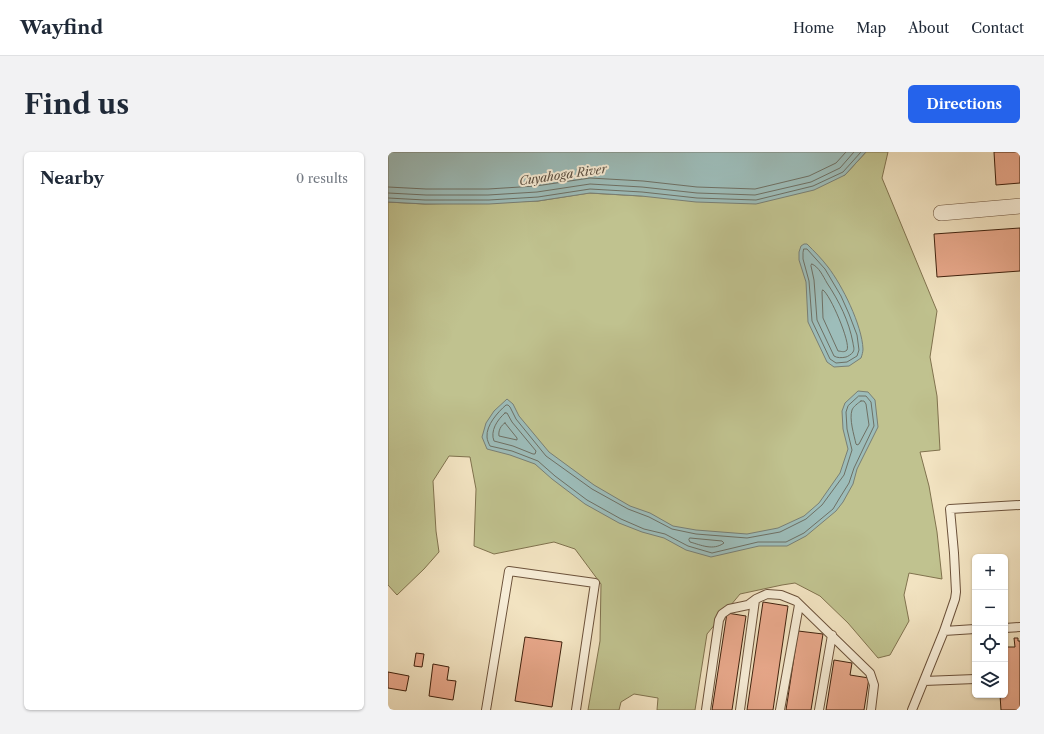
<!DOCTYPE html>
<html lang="en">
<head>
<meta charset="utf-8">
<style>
	:root { --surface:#fff; --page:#f2f2f3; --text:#1f2937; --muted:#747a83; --line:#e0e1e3; --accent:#2563eb }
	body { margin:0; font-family:"Libre Caslon Text",serif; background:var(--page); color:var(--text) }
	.controls { position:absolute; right:12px; bottom:12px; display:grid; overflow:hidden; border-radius:6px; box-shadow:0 1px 3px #0004 }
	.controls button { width:36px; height:36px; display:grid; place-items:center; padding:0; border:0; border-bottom:1px solid var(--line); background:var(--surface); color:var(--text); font:20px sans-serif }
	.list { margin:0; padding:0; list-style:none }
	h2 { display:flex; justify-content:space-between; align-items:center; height:52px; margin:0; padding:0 16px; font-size:17px }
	h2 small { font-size:13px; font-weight:400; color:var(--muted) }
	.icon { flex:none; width:22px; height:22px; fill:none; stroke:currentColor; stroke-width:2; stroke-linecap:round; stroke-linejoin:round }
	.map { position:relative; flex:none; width:632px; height:558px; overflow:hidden; border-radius:6px }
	header { display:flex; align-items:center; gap:24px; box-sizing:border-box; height:56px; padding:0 20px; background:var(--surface); border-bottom:1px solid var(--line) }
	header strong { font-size:19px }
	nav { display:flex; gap:22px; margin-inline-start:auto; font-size:14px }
	.intro { display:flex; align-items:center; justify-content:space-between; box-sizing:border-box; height:96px; padding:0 24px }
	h1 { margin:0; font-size:28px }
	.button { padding:10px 18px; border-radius:6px; background:var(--accent); color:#fff; font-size:14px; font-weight:700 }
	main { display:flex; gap:24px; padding:0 24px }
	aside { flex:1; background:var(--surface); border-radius:6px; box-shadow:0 1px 3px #0004 }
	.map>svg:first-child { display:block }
</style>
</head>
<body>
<header>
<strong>Wayfind</strong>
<nav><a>Home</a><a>Map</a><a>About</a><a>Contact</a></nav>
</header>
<div class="intro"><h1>Find us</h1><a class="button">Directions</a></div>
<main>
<aside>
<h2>Nearby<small>0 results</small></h2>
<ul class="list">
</ul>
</aside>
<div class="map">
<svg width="632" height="558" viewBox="0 0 632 558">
	<rect width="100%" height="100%" fill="#f2e3c1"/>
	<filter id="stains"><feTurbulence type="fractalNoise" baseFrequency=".005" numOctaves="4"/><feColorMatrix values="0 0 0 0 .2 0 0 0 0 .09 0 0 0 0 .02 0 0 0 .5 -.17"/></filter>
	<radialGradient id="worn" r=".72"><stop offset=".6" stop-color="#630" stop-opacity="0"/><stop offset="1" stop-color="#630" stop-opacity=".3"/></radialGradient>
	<path fill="#c0c28f" stroke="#80724e" d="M478,0H500L494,26L549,159L542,205L549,244L552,298L532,300L541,334L549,380L554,427L521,421L516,443L521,469L502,503L490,506L460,471L432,444L407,431L394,433L352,442L319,482L307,558H269L270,546L246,542L233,550L231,558H200L212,489L213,432L187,397L166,390L106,402L86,394L88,337L82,305L61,304L45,329L48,379L51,400L36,417L9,443L0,433V50L37,52L150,49L201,41L253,44L457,23Z"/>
	<path fill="#9dbdba" stroke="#787f75" d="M0,0H478L457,23L426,38L368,52L308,50L253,44L202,41L150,49L101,52H37L0,50Z
		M416,92H419C426,99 434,107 440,115C454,133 474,173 475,197C475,200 474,203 473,206L461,214L446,215L439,210L420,170L418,130L411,108V100L413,94Z
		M470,239L480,240L487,248L490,275L469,317L465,332L455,350L448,359L418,384L399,394H371L323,405L298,398L276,386L254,380L231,371L197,352L164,327L147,312L122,303L99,297L94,285L98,271L106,259L119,247L125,252L131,264L161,300L206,333L242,354L262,361L285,374L308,378L359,382L390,376L416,364L431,351L452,321L460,297L455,277L454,259L457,251Z"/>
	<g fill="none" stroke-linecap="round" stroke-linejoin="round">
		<path stroke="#6e7064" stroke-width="1" d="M0,35L38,37H100L148,34L202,26L255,29L309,35L367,37L421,24L448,11L458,0
			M0,41L38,43H100L149,40L202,32L254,35L309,41L367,43L423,30L452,16L466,0
			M0,46L37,48H101L150,45L202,37L254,40L309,46L368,48L425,34L455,20L473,0
			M416,97H419L437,117L453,144L461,162L469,183L471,198L469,204L459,210L448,211L442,207L424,169L421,129L415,107V101Z
			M424,112C431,115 435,124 439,131C451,149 461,169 465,191C465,193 467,197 465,200C464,202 459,205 458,205C454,206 449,206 446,204L429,168L426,128L423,114Z
			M435,138C442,142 463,191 459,198C456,201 453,199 450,199L435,166L434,140Z
			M471,244H478L483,250L486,274L466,316L461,331L451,347L445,357L416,381L398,390H370L324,401L300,394L277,382L256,377L233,367L199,348L167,324L150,309L124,299L102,294C101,292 99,288 99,285C98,273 110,260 118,253H120L122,255L128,267L158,304L204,337L240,357L261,365L284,377L308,382L359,386L392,380L418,367L434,353L456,323L464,298L459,277L458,260L460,254Z
			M473,249H476L478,252L481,273L471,292L469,293L468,292C466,283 461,267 464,258C465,255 470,251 473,249Z
			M117,261H119L124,270L148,299L147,302H145L125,294L106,289C102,279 109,268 117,261Z
			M117,271L129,286V288L111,284C110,279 113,273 117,271Z
			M302,386L334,389L336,391C325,399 313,393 302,390L301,388Z"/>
	</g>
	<path fill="#e8a88b" stroke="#40220e" d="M606,0H632V31L608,33Z
		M632,76V119L549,125L546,82Z
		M375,450L400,454L385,558H359Z
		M339,461L358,464L344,558H324Z
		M410,479L435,482L423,558H398Z
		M137,485L174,490L164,555L127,549Z
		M626,486H630V489H632V558H613L612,543H617V495H627Z
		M28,501L36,502L34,515L26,514Z
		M446,508L464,511L462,523L481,526L476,558H438Z
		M45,512L61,515L59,528L68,529L65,548L41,544Z
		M0,520L21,524L18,539L0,536Z"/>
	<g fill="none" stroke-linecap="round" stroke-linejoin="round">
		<g stroke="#6c523b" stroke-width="10">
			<path id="service" d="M617,476L632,475
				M556,479L587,477
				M536,529L587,527
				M98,558L121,419L207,431L188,558
				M318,558L331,468L334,462L341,457L360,453L368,447L379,442L393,443L408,449L482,521L486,533L483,558
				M352,558L367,448
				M392,558L411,453
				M431,558L444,483
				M524,558L556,479L567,447L568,440L566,401L562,357L632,353"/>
		</g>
		<g stroke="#6c523b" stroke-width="16">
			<path id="minor" d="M553,61L632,54"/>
		</g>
		<use href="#service" stroke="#f7edd7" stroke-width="8"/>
		<use href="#minor" stroke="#f7edd7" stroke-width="15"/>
	</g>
	<g text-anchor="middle" stroke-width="4" stroke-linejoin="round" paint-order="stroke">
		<g font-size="12" font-style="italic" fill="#5c5042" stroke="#f7edd7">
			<text transform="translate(175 23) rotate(-8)" y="4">Cuyahoga River</text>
		</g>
	</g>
	<rect width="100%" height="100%" filter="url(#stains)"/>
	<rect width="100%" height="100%" fill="url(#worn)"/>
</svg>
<div class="controls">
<button>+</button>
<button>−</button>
<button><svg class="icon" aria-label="locate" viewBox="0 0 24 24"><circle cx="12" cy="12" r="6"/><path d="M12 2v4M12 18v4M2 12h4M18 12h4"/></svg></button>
<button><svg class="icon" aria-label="layers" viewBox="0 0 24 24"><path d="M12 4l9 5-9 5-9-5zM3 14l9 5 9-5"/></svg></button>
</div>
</div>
</main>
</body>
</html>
